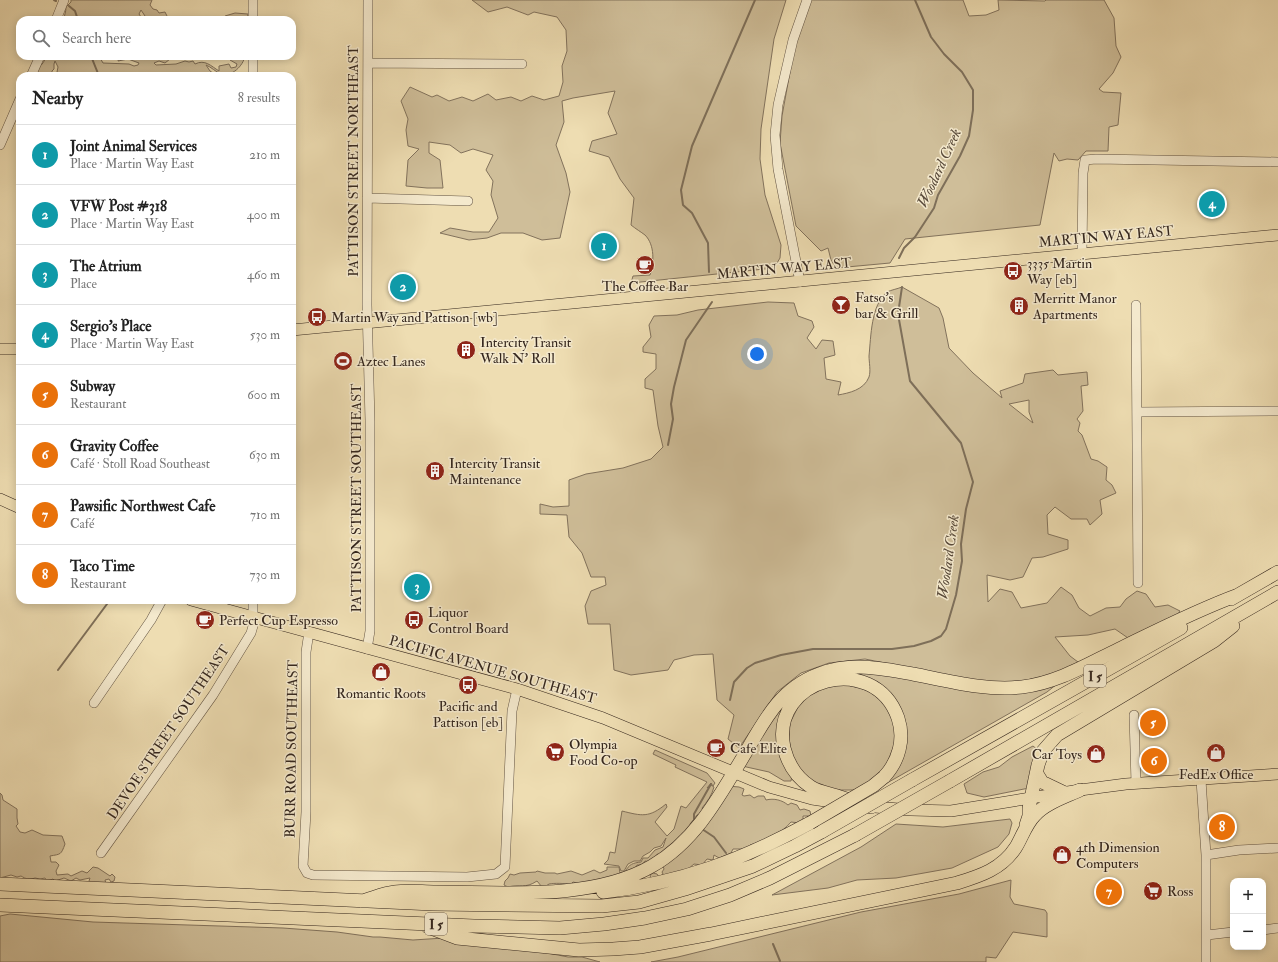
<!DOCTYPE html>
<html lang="en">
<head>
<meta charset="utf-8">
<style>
	:root { --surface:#fff; --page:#f6f6f6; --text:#222; --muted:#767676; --line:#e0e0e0; --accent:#8f2418 }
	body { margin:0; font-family:"IM FELL Double Pica",serif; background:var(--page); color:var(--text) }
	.controls { position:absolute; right:12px; bottom:12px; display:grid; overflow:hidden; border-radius:8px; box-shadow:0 2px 10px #0003 }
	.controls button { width:36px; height:36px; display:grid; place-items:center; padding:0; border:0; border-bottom:1px solid var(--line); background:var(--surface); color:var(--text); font:20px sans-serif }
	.you { position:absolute; left:757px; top:354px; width:14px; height:14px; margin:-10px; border:3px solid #fff; border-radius:50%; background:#1a73e8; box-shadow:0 0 0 6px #1a73e833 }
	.badge { display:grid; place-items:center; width:26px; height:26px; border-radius:50%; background:var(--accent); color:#fff; font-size:13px; font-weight:700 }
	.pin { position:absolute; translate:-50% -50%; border:2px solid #fff; box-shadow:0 1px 4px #0006 }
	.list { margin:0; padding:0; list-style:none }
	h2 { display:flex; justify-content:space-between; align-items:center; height:52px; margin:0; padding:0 16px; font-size:17px }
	h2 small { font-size:13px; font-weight:400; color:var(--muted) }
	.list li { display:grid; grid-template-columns:26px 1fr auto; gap:12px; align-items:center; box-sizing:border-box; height:60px; padding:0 16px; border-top:1px solid var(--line) }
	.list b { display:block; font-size:15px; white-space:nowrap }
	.list p { margin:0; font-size:13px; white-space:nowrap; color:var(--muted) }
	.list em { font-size:13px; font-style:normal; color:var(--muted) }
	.icon { flex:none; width:22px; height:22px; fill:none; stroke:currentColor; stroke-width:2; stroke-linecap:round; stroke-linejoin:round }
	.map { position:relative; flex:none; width:1278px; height:962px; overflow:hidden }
	.search { position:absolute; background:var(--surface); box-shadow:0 2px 10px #0003; left:16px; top:16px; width:280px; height:44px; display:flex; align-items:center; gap:10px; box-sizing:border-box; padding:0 14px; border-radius:12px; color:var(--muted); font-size:15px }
	.panel { position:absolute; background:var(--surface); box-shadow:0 2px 10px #0003; left:16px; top:72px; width:280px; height:532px; border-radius:12px }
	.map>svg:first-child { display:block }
</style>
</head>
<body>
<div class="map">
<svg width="1278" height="962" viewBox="0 0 1278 962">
	<rect width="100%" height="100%" fill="#eeddb2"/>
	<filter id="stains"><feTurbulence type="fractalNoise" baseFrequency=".005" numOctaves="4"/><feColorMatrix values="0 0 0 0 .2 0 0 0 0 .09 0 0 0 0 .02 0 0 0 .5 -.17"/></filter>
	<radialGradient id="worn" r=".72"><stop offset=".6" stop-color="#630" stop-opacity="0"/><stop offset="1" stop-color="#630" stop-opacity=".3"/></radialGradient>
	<path fill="#cfbe99" stroke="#82725c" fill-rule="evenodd" d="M71,0H152L150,5L153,9L157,10L159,13L165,12L167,16L165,18L161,17L147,19L141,10L139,14L143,20H64C64,15 66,13 66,7L71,2Z
		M472,0H786L774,39L761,129L760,159L765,195L781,245L780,258L774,268L631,283L633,276L650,275C654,263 655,245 645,235C641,232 636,229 631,225L634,198L620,179L609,157L589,151L592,141L617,134L608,113L615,91L573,98L562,101L564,122L556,145L566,173L570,192L560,238L542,240L523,233H501L487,238L469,240L440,233L450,228L473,232H489L498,218L491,195L493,181L486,170L493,155L473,149L461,153L450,145L429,142V153L440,160L443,188H427L406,186L408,160L419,149L408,146L406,130L408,119L401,101L410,87L432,97L437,95L449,101L462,97L473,101L488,94L496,100L511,97L521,101L532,96L544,100L559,96L563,82L562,66L567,51L566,30L557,17L534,12L528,15L507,7L488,12Z
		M810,0H963L969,16L986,15L999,10L998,0L1045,1L1046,0H1104L1114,18L1116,46L1121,57L1113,73L1099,89L1103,92L1121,93L1118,125L1109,127L1108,151H1086L1078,160L1067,159L1059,161L1054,153L1040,225L905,239L890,263L836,268L831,260L828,248L821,251L796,226L780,143L782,116L796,39Z
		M235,13L248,14L247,20L225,19V16Z
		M46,56H99L103,63L129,64L134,66L138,65L139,63L128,59L118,61L119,57C135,56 154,54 170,59L165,63L159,61L154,63L156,65L176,64L185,61L189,62L193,61L195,64C205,59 211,66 219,71V66L229,64L231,68L236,67L237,64L230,60L231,56H245C243,66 232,77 221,74C216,72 211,67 206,65L210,71L217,76H84V73L82,76H63L57,72L58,67L55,61L54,64V69L52,71V76H32C36,66 43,68 46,56Z
		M902,287L939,308L943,318L949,348L973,373L1002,398L1000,391L1023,383L1025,374L1053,370L1058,375L1087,372L1088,385L1081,386L1083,411L1077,419L1080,423L1078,431L1082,435L1091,459L1098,461L1107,467L1106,480L1112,485L1116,493L1100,500L1102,514L1090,525L1087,519H1071L1055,507L1047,515L1048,534L1068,540V549L1043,557L1032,558L1023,577L1010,580L987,575L988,602L1000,589L1012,592L1021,608L1047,603L1061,587L1072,595L1079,608L1090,616L1106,608L1120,607L1126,599L1137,591L1146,594L1155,607L1168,605L1180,611L1176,617L1128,638L1115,629L1088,635L1055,637L1070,656L1078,662L1060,674L1021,681L990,683L949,676L865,659L829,663L801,673L777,692L739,748L728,739L734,715L717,700L713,654L694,655L674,660L668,670L631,675L614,670L610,624H588L585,606L591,591L606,585L605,577H591L582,553L569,537L567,515L540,514V504L553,507L569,506V480L586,474L623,468L651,459L663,447L658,426L653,390L645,388V379L656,369V354L643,352V347L651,337L649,325L654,316L677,315L698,310L768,302L794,303L798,316L812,321L814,327L807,338L816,349L822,340L833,341L835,355L824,358L826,379L841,382L838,395C849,393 864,390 869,377C871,371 869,362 869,356C871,336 871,305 887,292C891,290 897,289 902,287ZM1029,400V412L1033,423L1009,404Z
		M854,670L967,688L1057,684L1047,692L873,791L896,767L898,710L846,671Z
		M844,684L869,691L886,705L895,726V743L885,768L859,790H838L821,786L808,778L798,767L791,753L789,738L790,723L798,707L804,699L818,689Z
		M789,699L785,711L792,775L791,781H784L769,772L742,766L758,738Z
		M1033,746L1038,750L1029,788L984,797L967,793L964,784L983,772L999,767L1012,757Z
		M655,750L707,773L715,783L713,786L711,783L707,788L711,785L714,787C712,795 707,802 702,808L704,812L697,815L690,824L692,830C686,830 683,831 681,836L663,856L657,854V859L651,862L645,861L642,865H637L634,871L581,884L573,882L570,885C566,883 554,883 549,884L546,886L542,887L537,881C525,889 520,884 508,887L504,885L505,881L508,878L510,874L514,875L520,873L536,872L537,871L545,873H555L557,874L571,871L582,875L594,870L600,873L607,870V867H619L620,873L625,872C629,864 633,863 641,862L643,858H648L655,850L663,847L666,838L661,846L654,848L650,852L643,856L640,861H634L628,864L624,871H621L619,866L604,864L608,860L610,852L615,853L622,811C642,816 649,818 666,804L667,807L655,822L667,836L674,829L681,806L686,808L707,782L675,767L676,765L653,754Z
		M728,786L739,787L744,789L742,795L744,796L750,795L754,798L758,796H764L766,800C774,798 782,800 788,805L791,803L797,805L800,810L804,809L810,811L811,816H803V820L800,823L791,822C781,834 765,841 750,845L751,849H733L731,853L719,858L714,855L713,860L707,859L702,865L694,864L688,869L651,879L650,875L653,873L657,874L659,877L663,874L662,872L664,869L663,866Z
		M0,793L2,795L3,800L17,809V818L18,824L16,826L20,832L25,833L32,830L43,835L62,836L65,844C61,855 61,854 50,856L51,862H56L59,865L56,871L57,875L68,874L71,876L82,871L87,873L93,867L98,868L110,876L112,874L115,877L114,881L111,882L109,879L105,880L106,884H93L89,881L90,878L80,880L76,878L71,881L64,878L55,881L53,879L47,881L45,878L40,879L35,878C29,880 26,879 21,876L17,877L11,875L0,878Z
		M1010,819L1012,823L1009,834L998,847L952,868L896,878L857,880L828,888L772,895L861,847L896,824L943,827Z
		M1011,880L1010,897L1014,904L1045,910L1047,913V937L1013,932L996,958L986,957V962H651L678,957L861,912L959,894Z
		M10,914L93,922L283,928L337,932L373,937H380L413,940L444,938L527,949L568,957H582L600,962H0V916Z"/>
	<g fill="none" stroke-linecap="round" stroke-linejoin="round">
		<path stroke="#7e6f59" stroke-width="2" d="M54,0L56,1
			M69,6L75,11L78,20
			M91,56L99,76
			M899,258L904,248L915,237L934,208L938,195L960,156L969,136L973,110V90L962,72L944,54L931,37L915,0
			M709,272L708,243L692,213L683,205L681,190L692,146L755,0
			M668,445L673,419L671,404L674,387L686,340L712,302
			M58,670L110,600
			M730,700L734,682L747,668L755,663L781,655L813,649H892L914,646L931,641L941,636L946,629L956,595L962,561L961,544L966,509L973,482L961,443L910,381L898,314L902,287
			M694,821V814L711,784
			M702,829L714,837L726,853
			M773,944L780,961"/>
		<g stroke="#635443" stroke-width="10">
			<path id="minor" d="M56,20L64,0
				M253,20V0
				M368,63L522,64
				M31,76L40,56
				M253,76V56
				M0,145L20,99
				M367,198L468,201
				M1082,253L1083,173L1085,160L1096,159L1278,162
				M800,282L778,169L775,135L778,105L793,40L807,0
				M1136,305L1138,583
				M1137,412L1278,411
				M309,632L306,652V812L303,866L307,873L313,875L467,877L496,874L505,867L512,711L517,689
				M367,649L370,631V421L367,305L368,0
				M94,703L151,620L162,600
				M1134,715L1136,783
				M1201,780L1206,855V962
				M101,853L213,695L251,633L253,626V600
				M1206,855L1239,850L1278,848
				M1263,930L1278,928
				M1207,935L1233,932"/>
		</g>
		<g stroke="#35271e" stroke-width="12">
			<path id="major" d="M292,330L1278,235
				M0,349H20
				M0,499L20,508
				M191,600L517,689L603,718L769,787L812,799L846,804
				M863,806L911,810L951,811L1080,790L1126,784L1278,774"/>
		</g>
		<g stroke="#35271e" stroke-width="14">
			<path id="highway" d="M1231,599L1278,572
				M1037,774L1042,782L1065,793
				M912,780L1181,628
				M950,781L1278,592
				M871,807C860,804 848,799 837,796C828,793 819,792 811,787C797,778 788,764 784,748C769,678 874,650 898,718C905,739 899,761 884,777
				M1026,825L1029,816V808L1038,765L1043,751L1057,735L1214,641L1233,626
				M0,884L433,904L602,906L639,902L685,889L753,866L795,846L823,831
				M603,892C681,883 742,860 810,823
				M362,901C373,898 384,893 395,892C408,890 422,892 436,892C502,892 592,901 652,866C696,841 720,795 746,752C765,719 781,688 819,674C851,662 881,668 913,674C949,681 985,691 1022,687C1057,683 1088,664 1119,649C1158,630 1197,610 1238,595
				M0,905L474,926L560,928L604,924L645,918L687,909L730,895L770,878L855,835
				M428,927L457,938L579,950L613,949L640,947L711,934L957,883C980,876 1002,869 1016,847C1022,837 1026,824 1035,815C1046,803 1065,797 1080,790"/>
		</g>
		<use href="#minor" stroke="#f4e9cd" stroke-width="9"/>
		<use href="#major" stroke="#eeddb2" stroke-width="11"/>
		<use href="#highway" stroke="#eeddb2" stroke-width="13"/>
		<g stroke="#35271e" stroke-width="14" stroke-linecap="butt">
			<path id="highway-bridge" d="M810,823L873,786L884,777
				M823,831L912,780
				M855,835L950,781"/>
		</g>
		<use href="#highway-bridge" stroke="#eeddb2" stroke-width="13"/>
	</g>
	<defs>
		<g id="cafe-disc" transform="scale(1)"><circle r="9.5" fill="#8f2418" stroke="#f4e9cd"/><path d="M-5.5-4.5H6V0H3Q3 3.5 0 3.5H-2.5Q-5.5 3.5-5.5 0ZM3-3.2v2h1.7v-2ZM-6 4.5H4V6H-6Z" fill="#fff"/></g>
		<g id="bus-disc" transform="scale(1)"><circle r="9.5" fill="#8f2418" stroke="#f4e9cd"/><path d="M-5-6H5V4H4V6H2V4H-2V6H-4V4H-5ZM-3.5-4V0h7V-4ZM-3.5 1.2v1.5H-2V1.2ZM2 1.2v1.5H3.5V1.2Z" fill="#fff"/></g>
		<g id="bar-disc" transform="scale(1)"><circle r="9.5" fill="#8f2418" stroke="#f4e9cd"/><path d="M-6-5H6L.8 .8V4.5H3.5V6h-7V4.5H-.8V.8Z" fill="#fff"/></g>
		<g id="building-disc" transform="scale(1)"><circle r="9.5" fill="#8f2418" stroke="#f4e9cd"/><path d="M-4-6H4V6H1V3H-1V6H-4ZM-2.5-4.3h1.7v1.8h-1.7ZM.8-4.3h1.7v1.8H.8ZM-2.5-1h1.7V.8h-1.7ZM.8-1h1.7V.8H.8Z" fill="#fff"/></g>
		<g id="stadium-disc" transform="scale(1)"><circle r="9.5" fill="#8f2418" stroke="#f4e9cd"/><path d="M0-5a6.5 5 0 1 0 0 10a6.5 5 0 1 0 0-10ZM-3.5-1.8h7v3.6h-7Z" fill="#fff"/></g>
		<g id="shop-disc" transform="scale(1)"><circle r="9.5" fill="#8f2418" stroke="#f4e9cd"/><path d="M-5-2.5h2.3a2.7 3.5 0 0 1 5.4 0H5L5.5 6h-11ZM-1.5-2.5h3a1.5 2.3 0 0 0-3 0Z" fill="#fff"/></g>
		<g id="supermarket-disc" transform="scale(1)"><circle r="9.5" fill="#8f2418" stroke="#f4e9cd"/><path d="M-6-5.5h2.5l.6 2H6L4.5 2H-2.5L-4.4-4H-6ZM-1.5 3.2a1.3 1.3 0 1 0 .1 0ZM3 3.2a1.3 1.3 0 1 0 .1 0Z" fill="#fff"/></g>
	</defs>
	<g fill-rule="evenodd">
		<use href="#cafe-disc" x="645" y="265"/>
		<use href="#bus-disc" x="1013" y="271"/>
		<use href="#bar-disc" x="841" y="305"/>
		<use href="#building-disc" x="1019" y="306"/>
		<use href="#bus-disc" x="317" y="317"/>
		<use href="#building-disc" x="466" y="350"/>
		<use href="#stadium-disc" x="343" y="361"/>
		<use href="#building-disc" x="435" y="471"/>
		<use href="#cafe-disc" x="205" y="620"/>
		<use href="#bus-disc" x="414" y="620"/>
		<use href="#shop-disc" x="381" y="672"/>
		<use href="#bus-disc" x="468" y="685"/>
		<use href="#cafe-disc" x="716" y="748"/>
		<use href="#supermarket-disc" x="555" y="752"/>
		<use href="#shop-disc" x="1216" y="753"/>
		<use href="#shop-disc" x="1096" y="754"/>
		<use href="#shop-disc" x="1062" y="855"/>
		<use href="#supermarket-disc" x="1153" y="891"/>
	</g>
	<g text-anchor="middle" stroke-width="3" stroke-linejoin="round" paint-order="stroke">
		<g fill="#f4e9cd" stroke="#6e6152" stroke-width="1">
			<rect x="1084" y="665" width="22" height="22" rx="3"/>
			<rect x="425" y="913" width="22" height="22" rx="3"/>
		</g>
		<g font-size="13" font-weight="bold" fill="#35271e">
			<text x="1095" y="681">I 5</text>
			<text x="436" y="929">I 5</text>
		</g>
		<g font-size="14" fill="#35271e" stroke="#f4e9cd">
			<text transform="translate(353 161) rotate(-90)" y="5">PATTISON STREET NORTHEAST</text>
			<text transform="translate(1106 236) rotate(-5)" y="5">MARTIN WAY EAST</text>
			<text transform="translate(784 268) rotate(-5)" y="5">MARTIN WAY EAST</text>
			<text transform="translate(356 498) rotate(-90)" y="5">PATTISON STREET SOUTHEAST</text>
			<text transform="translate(493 669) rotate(16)" y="5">PACIFIC AVENUE SOUTHEAST</text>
			<text transform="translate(168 732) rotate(-56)" y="5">DEVOE STREET SOUTHEAST</text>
			<text transform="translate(291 749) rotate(-89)" y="5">BURR ROAD SOUTHEAST</text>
		</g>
		<g font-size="14" fill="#35271e" stroke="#f4e9cd" text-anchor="start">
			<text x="1027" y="268">3335 Martin<tspan x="1027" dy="16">Way [eb]</tspan></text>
			<text x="645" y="291" text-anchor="middle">The Coffee Bar</text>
			<text x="855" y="302">Fatso's<tspan x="855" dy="16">bar &amp; Grill</tspan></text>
			<text x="1033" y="303">Merritt Manor<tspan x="1033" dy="16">Apartments</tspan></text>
			<text x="331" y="322">Martin Way and Pattison [wb]</text>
			<text x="480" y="347">Intercity Transit<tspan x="480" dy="16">Walk N' Roll</tspan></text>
			<text x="357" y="366">Aztec Lanes</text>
			<text x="449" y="468">Intercity Transit<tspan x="449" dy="16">Maintenance</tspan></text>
			<text x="428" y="617">Liquor<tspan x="428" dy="16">Control Board</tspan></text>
			<text x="219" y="625">Perfect Cup Espresso</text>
			<text x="381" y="698" text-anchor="middle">Romantic Roots</text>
			<text x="468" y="711" text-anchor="middle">Pacific and<tspan x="468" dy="16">Pattison [eb]</tspan></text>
			<text x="569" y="749">Olympia<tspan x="569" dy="16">Food Co-op</tspan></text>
			<text x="730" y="753">Cafe Elite</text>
			<text x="1082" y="759" text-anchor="end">Car Toys</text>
			<text x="1216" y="779" text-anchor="middle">FedEx Office</text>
			<text x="1076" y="852">4th Dimension<tspan x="1076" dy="16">Computers</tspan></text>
			<text x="1167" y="896">Ross</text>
		</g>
		<g font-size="15" font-style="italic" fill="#5a4b3b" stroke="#f4e9cd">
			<text transform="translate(939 168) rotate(-65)" y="5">Woodard Creek</text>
			<text transform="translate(948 557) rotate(-82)" y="5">Woodard Creek</text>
		</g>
	</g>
	<rect width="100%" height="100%" filter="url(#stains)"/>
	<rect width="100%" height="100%" fill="url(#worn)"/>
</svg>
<div class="controls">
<button>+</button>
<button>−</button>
</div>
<div class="you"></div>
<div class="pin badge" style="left:604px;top:246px;background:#0f9aa8">1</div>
<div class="pin badge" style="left:403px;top:287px;background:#0f9aa8">2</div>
<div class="pin badge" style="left:417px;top:587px;background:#0f9aa8">3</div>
<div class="pin badge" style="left:1212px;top:204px;background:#0f9aa8">4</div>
<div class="pin badge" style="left:1153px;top:723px;background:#e8710a">5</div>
<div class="pin badge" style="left:1154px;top:761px;background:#e8710a">6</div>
<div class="pin badge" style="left:1109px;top:892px;background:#e8710a">7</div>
<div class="pin badge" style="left:1222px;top:827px;background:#e8710a">8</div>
<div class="search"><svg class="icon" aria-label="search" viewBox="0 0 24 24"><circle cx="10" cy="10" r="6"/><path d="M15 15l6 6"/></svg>Search here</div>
<section class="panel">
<h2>Nearby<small>8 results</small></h2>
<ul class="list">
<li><span class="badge" style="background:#0f9aa8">1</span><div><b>Joint Animal Services</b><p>Place · Martin Way East</p></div><em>210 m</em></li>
<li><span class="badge" style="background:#0f9aa8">2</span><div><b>VFW Post #318</b><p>Place · Martin Way East</p></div><em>400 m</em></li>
<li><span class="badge" style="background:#0f9aa8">3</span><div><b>The Atrium</b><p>Place</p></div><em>460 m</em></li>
<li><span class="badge" style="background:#0f9aa8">4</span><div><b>Sergio's Place</b><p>Place · Martin Way East</p></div><em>530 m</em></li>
<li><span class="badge" style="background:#e8710a">5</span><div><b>Subway</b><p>Restaurant</p></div><em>600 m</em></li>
<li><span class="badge" style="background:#e8710a">6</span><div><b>Gravity Coffee</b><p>Café · Stoll Road Southeast</p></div><em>630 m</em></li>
<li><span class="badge" style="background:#e8710a">7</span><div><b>Pawsific Northwest Cafe</b><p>Café</p></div><em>710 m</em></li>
<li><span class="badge" style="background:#e8710a">8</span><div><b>Taco Time</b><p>Restaurant</p></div><em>730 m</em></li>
</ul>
</section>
</div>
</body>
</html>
